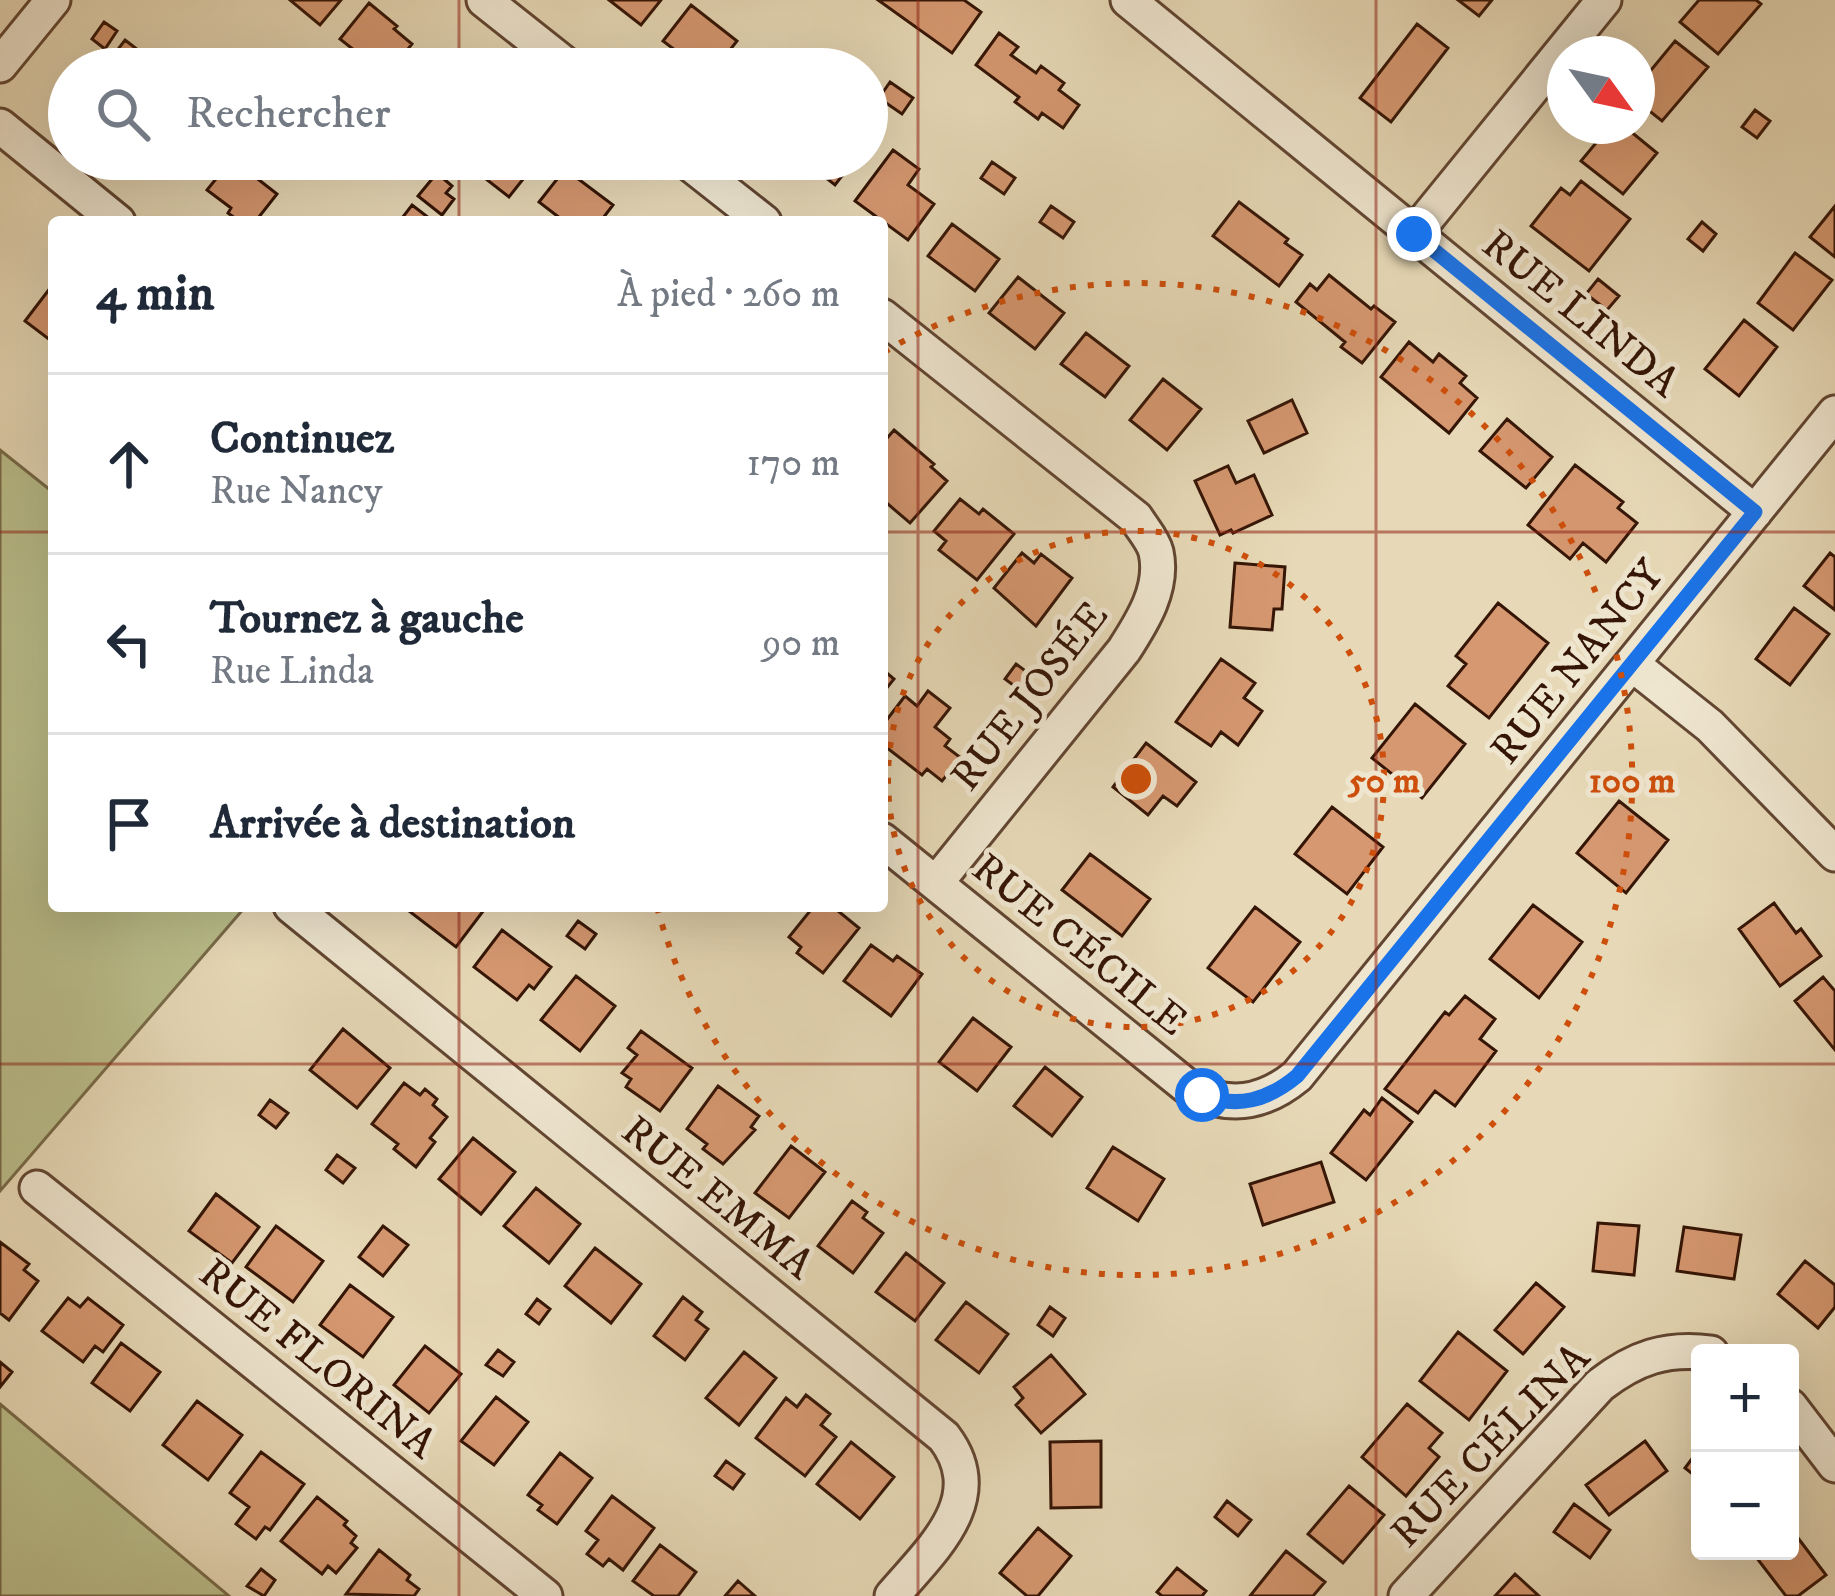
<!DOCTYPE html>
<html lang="fr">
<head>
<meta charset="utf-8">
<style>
	:root { --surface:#fff; --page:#f2f2f3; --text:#1f2937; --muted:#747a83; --line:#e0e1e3 }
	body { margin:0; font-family:"IM FELL DW Pica",serif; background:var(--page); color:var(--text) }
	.controls { position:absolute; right:36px; bottom:36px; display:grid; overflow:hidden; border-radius:12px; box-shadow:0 12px 48px #0002 }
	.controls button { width:108px; height:108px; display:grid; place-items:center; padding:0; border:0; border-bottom:3px solid var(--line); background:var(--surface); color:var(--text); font:60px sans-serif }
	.compass { position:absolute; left:1547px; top:36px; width:108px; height:108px; border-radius:50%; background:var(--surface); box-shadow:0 12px 48px #0002; rotate:123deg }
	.stop { position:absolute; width:36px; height:36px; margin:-27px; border:9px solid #1a73e8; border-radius:50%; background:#fff }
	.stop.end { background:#1a73e8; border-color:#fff; box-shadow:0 3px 12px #0008 }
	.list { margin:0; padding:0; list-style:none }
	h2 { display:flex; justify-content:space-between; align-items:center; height:156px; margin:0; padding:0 48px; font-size:51px }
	h2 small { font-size:39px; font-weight:400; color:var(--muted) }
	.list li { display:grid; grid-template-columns:78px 1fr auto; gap:36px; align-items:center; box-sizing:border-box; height:180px; padding:0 48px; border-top:3px solid var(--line) }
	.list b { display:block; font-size:45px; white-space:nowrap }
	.list p { margin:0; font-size:39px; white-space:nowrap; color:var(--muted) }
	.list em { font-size:39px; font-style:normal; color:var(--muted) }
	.icon { flex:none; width:66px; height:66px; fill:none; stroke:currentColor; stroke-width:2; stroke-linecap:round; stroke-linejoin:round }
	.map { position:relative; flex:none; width:1835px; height:1596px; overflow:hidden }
	.search { position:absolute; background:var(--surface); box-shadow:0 12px 48px #0002; left:48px; top:48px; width:840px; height:132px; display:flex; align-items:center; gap:30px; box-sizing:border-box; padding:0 42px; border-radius:66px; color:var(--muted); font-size:45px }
	.panel { position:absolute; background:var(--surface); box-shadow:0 12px 48px #0002; left:48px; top:216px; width:840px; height:696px; border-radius:12px }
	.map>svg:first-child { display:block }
</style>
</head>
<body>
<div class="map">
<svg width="1835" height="1596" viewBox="0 0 1835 1596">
	<rect width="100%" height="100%" fill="#e7d9b7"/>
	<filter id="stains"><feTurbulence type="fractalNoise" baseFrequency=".00167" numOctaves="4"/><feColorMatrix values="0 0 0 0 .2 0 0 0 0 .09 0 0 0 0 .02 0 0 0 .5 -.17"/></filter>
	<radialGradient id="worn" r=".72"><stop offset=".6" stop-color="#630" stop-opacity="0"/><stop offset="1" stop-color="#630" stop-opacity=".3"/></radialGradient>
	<path fill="#babe8b" stroke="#786a48" stroke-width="3" d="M0,450L54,493V906H246L0,1191Z
		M0,1404L229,1596H0Z"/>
	<path fill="#d69871" stroke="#351506" stroke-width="3" d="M290,0H341L320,25Z
		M609,0H661L641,25Z
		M878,0H964L981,12L952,53Z
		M1458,0H1492L1479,16Z
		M1699,0H1756L1761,4L1718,54L1680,22Z
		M369,3L397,26L394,29L412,44L392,69H378L340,39Z
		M691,5L737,41L715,69H700L663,41Z
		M104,22L117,31L105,49L92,39Z
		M1417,24L1448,48L1391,122L1360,98Z
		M999,33L1018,47L1011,55L1036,73L1041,66L1064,83L1059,90L1079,105L1063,128L1042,113L1038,119L1015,102L1019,97L976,65Z
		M125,40L142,53L131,69H103Z
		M1675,41L1708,67L1662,121L1637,101V87Z
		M890,82L913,98L902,114L879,98Z
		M1755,110L1770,121L1757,138L1742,127Z
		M1610,126H1624L1657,153L1623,194L1581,161Z
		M893,150L919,169L908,185L934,204L908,240L855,201Z
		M161,159H208L201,169L195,165L188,173Z
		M232,159H268L254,176L277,194L255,222H240L228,213L231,208L207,190Z
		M298,159H330L317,175Z
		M473,159H539L509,197L468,165Z
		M802,159H855L835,185Z
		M992,162L1015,178L1004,194L981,178Z
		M565,169L613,205L600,222H565L539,202Z
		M437,173L452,186L446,193L454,199L442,215L418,196Z
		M1581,181L1630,219L1589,271L1531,226L1561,188L1570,195Z
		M1239,202L1288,239L1285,243L1302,255L1279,286L1213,236Z
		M412,205L429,218L426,222H399Z
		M1051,206L1074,222L1063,238L1040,222Z
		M1835,206V257L1810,237Z
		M1702,222L1716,234L1703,251L1688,239Z
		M952,224L999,259L975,291L928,256Z
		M1795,253L1832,280L1793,330L1758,303Z
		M1329,275L1371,309L1374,306L1395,322L1362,363L1341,347L1345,342L1296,302L1310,284L1317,290Z
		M1018,277L1064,313L1035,349L989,313Z
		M1598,279L1619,296L1607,310L1586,294Z
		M54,283V343L25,321Z
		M1744,320L1777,347L1739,396L1705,369Z
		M1086,333L1129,366L1105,397L1061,364Z
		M1409,342L1433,362L1439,354L1466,376L1460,383L1477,398L1449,433L1381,377Z
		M1163,379L1201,409L1167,450L1130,420Z
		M1292,400L1307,433L1264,453L1248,421Z
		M1507,419L1552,457L1526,488L1480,451Z
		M894,430L934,464L931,467L947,481L910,523L882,499L885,473L882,444Z
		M1575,465L1623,502L1618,508L1637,523L1606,562L1583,543L1570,559L1528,525Z
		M1228,466L1236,483L1254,475L1272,515L1233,533L1231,530L1220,535L1195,481Z
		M960,499L979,514L983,509L1014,534L977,580L939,550L946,541L934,531Z
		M1022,553L1034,563L1041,554L1072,578L1036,626L994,588Z
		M1830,553L1835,557V610L1804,586Z
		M1235,563L1285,567L1282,609H1274L1272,630L1230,627Z
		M1498,603L1548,643L1489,718L1448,686L1466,664L1456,656Z
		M1794,608L1829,634L1790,685L1756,659Z
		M1221,659L1255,683L1244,698L1262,711L1238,745L1221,732L1211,746L1176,722Z
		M1016,664L1031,675L1020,690L1005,679Z
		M882,669L894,679L882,694Z
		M928,691L950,708L935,727L950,739L945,746L961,758L942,781L927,769L922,775L882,744V726L905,696L917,706Z
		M1415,704L1465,744L1422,798L1372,758Z
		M1146,743L1196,782L1177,806L1163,796L1148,815L1113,787Z
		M1619,801L1668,840L1626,893L1577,853Z
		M1332,807L1383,847L1347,894L1295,854Z
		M1090,854L1150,899L1122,936L1062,890Z
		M1774,903L1796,933L1801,929L1821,956L1780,986L1739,929Z
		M1533,905L1582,942L1539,998L1490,959Z
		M413,906H487L456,947L409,911Z
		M814,906H832L859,928L823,973L797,953L801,947L789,937Z
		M1255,907L1300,942L1253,1002L1208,968Z
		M578,921L596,934L585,949L567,936Z
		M502,930L551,967L534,989L529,985L517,1000L474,967Z
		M871,945L893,961L897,956L922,974L891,1016L844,981Z
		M576,976L615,1006L580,1051L541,1020Z
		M1823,977L1835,991V1050L1795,1001Z
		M1465,996L1495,1019L1480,1039L1496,1051L1455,1106L1435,1091L1418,1113L1385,1089L1445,1012L1449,1015Z
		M973,1018L1011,1047L977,1091L939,1062Z
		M343,1029L390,1068L357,1108L310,1070Z
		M641,1031L692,1068L660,1111L626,1087L631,1079L622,1073L637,1055L628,1048Z
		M1045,1067L1082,1097L1052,1136L1014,1106Z
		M404,1083L420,1095L425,1089L437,1099L433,1105L447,1117L430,1138L435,1142L416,1167L394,1149L398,1144L372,1124Z
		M718,1086L759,1116L751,1127L755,1130L723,1164L703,1149L707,1144L687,1129Z
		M1382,1098L1412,1122L1366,1180L1331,1153L1364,1110L1370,1115Z
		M270,1100L288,1113L276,1128L259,1115Z
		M473,1138L515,1172L481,1214L439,1179Z
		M791,1146L825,1172L789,1218L755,1193Z
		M1113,1147L1164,1179L1138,1221L1087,1188Z
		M337,1155L355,1168L343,1183L326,1170Z
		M1321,1162L1334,1202L1263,1225L1250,1184Z
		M536,1188L580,1224L549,1263L504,1226Z
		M216,1194L259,1227L232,1263L189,1231Z
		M852,1201L867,1212L863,1218L883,1233L853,1273L818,1246Z
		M1598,1223L1639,1226L1634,1275L1593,1271Z
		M276,1226L323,1261L293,1302L246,1267Z
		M383,1226L408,1245L383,1276L359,1257Z
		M1684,1227L1741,1235L1734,1279L1677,1271Z
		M0,1242L29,1264L24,1270L38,1281L9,1320L0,1313Z
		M595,1248L641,1284L611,1323L565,1286Z
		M906,1253L944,1283L915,1321L876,1292Z
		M1805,1261L1835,1285V1307L1818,1328L1778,1294Z
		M1536,1283L1564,1307L1523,1354L1495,1330Z
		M350,1285L393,1317L363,1357L320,1325Z
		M683,1297L702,1312L696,1320L708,1329L685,1360L654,1336Z
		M68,1298L80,1307L88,1298L123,1325L103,1352L95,1346L83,1362L42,1331Z
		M537,1299L550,1309L539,1324L526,1314Z
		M966,1302L1008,1334L979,1373L936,1340Z
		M1050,1307L1065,1318L1053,1336L1038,1325Z
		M1458,1332L1507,1371L1469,1420L1420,1381Z
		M121,1343L160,1372L130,1411L92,1383Z
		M425,1346L461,1374L429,1413L394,1385Z
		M498,1350L514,1362L503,1376L486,1365Z
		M744,1352L776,1378L739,1425L706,1398Z
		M1051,1355L1085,1394L1041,1433L1016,1405L1023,1398L1014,1387Z
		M0,1362L12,1372L0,1387Z
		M806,1395L830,1414L821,1425L836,1437L805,1476L756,1438L786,1398L797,1407Z
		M496,1397L528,1422L494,1465L461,1441Z
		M197,1401L242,1435L208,1480L163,1445Z
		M1407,1404L1442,1433L1429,1448L1439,1457L1406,1496L1362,1457Z
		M1101,1441V1507L1051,1508L1050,1442Z
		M1645,1441L1667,1471L1609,1515L1586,1485Z
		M851,1442L894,1477L860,1519L817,1484Z
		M1700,1448V1480L1685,1468Z
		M261,1452L304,1484L270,1530L265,1527L256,1539L236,1524L249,1507L230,1493Z
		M560,1453L592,1478L557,1524L538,1510L542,1505L528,1495Z
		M726,1461L744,1474L733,1489L715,1476Z
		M1349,1486L1384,1515L1343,1563L1308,1534Z
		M612,1496L654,1528L623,1570L609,1559L603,1566L587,1554L598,1540L586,1531Z
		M317,1497L347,1521L344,1525L356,1536L351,1543L357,1548L336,1573L328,1566L322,1574L281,1541Z
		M1227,1501L1251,1520L1238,1536L1215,1517Z
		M1574,1504L1610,1530L1590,1558L1554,1532Z
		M1038,1528L1071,1556L1038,1596H1027L1000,1573Z
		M1792,1530L1826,1575L1798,1596H1786L1756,1557L1764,1551H1790Z
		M660,1545L696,1572L678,1596H654L633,1581Z
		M379,1550L410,1575L407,1580L419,1589L414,1596L346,1594Z
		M1286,1551L1325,1582L1313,1596H1250Z
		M1177,1568L1206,1591L1202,1596H1162L1157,1592Z
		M261,1569L275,1580L264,1596L247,1586Z
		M1515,1574L1539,1596H1495Z
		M738,1581L755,1596H725Z"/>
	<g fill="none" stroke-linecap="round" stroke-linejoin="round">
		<g stroke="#624632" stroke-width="39">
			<path id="minor" d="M484,0L571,69
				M1128,0L1755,512
				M0,65L53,0
				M0,126L118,222
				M684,159L764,222
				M1414,234L1604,0
				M882,316L1136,518C1142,528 1153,540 1156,552C1164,588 1142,622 1124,650L936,883
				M1632,664L1710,726L1835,854
				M882,840L1189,1088C1228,1109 1263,1104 1297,1076L1835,413
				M291,906L944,1437C991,1499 931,1550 892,1596
				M37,1188L545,1596
				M1790,1406L1835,1465
				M1406,1596L1600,1385C1635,1358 1666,1347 1711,1353"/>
		</g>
		<use href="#minor" stroke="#efe6d0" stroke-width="33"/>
	</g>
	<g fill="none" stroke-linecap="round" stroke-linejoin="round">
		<path stroke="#1a73e8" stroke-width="15" d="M1202,1095C1238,1109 1268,1100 1297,1076L1755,512L1414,234"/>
	</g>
	<path fill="none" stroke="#8f2418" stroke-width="3" stroke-opacity="0.55" d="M459,0V69M918,0V1596M1376,0V1596M459,159V222M0,532H54M882,532H1835M459,906V1596M0,1064H1835"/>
	<g fill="none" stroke="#cd4f0b" stroke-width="6" stroke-dasharray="6 12">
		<circle cx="1136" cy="779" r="248"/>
		<path d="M884 352A496 496 0 1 1 657 907"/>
	</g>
	<g text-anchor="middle" stroke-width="10" stroke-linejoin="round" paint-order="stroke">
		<g font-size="42" fill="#351506" stroke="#efe6d0">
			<text transform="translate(1582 312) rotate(39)" y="15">RUE LINDA</text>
			<text transform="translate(1576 661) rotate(-51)" y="15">RUE NANCY</text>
			<text transform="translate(1028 695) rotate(-52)" y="15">RUE JOSÉE</text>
			<text transform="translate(1081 943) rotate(39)" y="15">RUE CÉCILE</text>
			<text transform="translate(719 1196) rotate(39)" y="15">RUE EMMA</text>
			<text transform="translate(319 1357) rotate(39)" y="15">RUE FLORINA</text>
			<text transform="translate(1489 1444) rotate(-46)" y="15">RUE CÉLINA</text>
		</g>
	</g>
	<circle cx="1136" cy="779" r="18" fill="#cd4f0b" stroke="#efe6d0" stroke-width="6"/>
	<g font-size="36" text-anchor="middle" font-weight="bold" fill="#cd4f0b" stroke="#efe6d0" stroke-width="10" stroke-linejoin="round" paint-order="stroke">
		<text x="1384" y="792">50 m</text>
		<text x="1632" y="792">100 m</text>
	</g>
	<rect width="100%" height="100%" filter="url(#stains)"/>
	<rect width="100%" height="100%" fill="url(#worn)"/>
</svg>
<div class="controls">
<button>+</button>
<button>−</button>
</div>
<svg class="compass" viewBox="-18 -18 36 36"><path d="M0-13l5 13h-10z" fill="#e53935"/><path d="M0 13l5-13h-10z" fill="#747a83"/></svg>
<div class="stop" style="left:1202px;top:1095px"></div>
<div class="stop end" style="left:1414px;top:234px"></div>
<div class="search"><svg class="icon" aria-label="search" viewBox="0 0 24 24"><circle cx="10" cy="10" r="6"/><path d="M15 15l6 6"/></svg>Rechercher</div>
<section class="panel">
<h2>4 min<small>À pied · 260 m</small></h2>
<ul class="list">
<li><svg class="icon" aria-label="ahead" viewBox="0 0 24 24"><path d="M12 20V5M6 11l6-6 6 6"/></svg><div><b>Continuez</b><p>Rue Nancy</p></div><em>170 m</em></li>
<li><svg class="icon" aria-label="left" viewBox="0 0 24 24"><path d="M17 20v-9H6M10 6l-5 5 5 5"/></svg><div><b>Tournez à gauche</b><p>Rue Linda</p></div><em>90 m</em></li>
<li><svg class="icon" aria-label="arrive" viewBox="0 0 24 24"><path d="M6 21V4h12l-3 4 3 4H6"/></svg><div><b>Arrivée à destination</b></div></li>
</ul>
</section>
</div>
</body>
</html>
